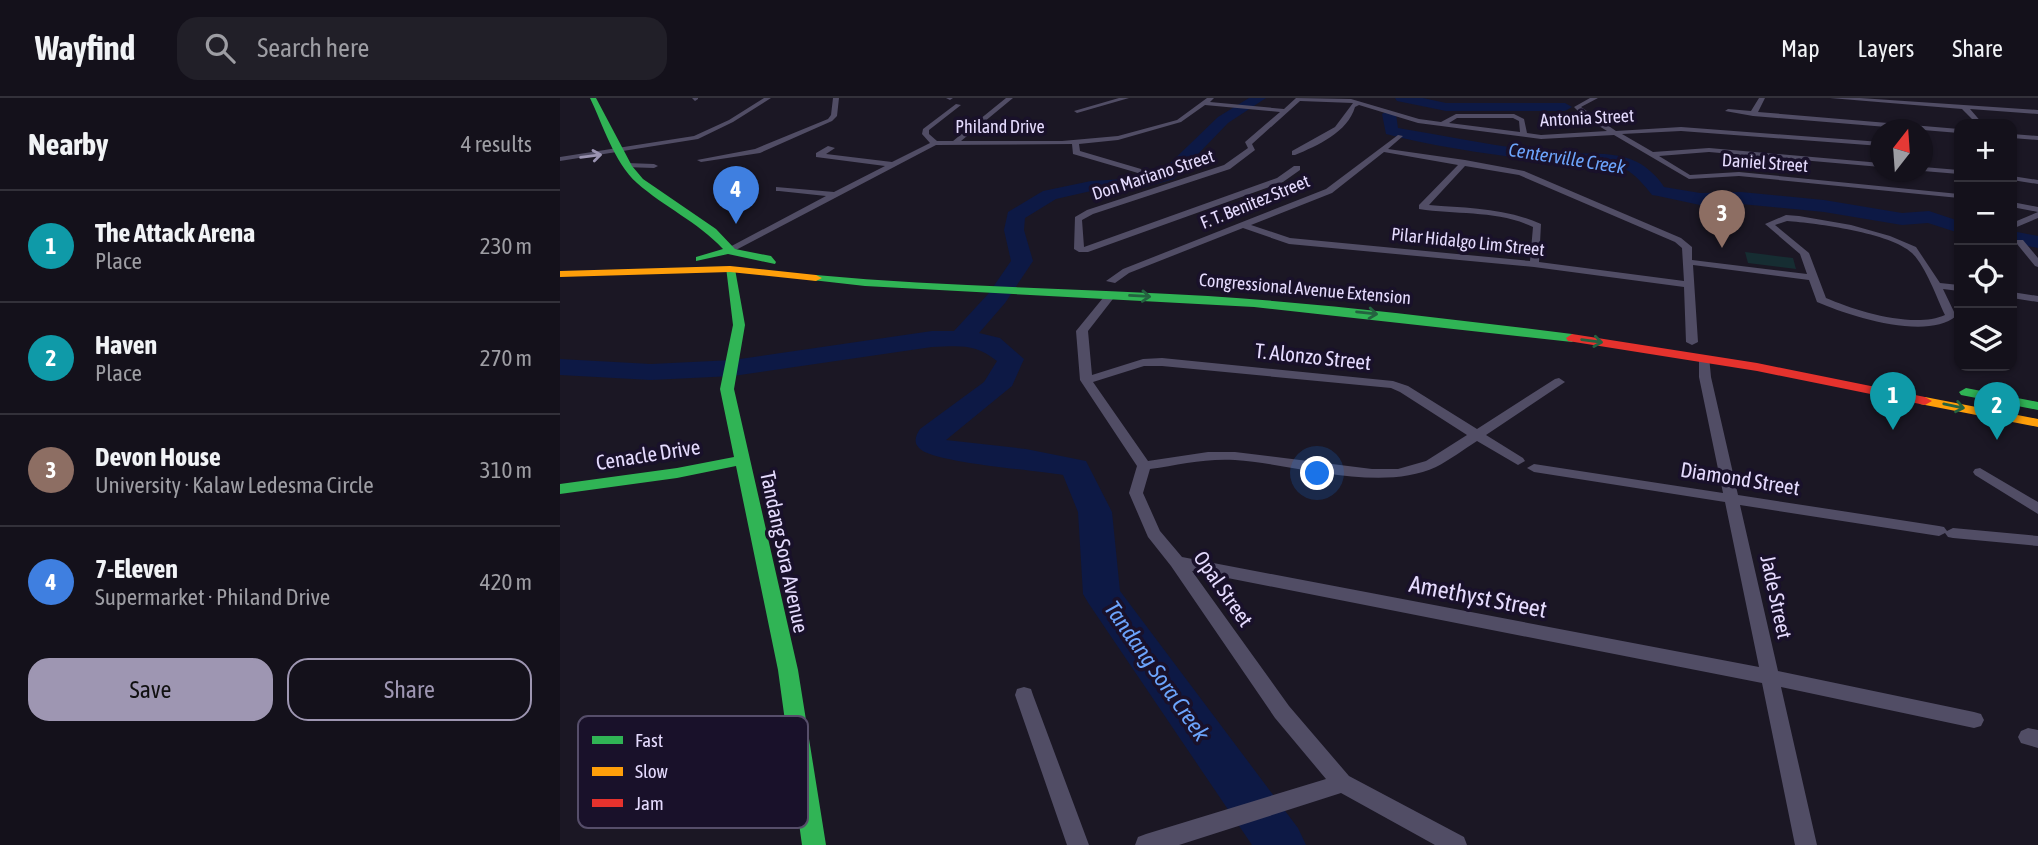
<!DOCTYPE html>
<html lang="en">
<head>
<meta charset="utf-8">
<style>
	:root { --surface:#14111b; --page:#211f28; --text:#f1f3f6; --muted:#9d9da3; --line:#33313a; --accent:#9e96b2 }
	body { margin:0; font-family:"Asap Condensed",sans-serif; background:var(--page); color:var(--text) }
	.controls { position:absolute; right:21px; top:21px; display:grid; overflow:hidden; border-radius:14px; box-shadow:0 2px 5px #0004 }
	.controls button { width:63px; height:63px; display:grid; place-items:center; padding:0; border:0; border-bottom:2px solid var(--line); background:var(--surface); color:var(--text); font:35px sans-serif }
	.compass { position:absolute; left:1310px; top:21px; width:63px; height:63px; border-radius:50%; background:var(--surface); box-shadow:0 2px 5px #0004; rotate:17deg }
	.you { position:absolute; left:758px; top:376px; width:24px; height:24px; margin:-18px; border:5px solid #fff; border-radius:50%; background:#1a73e8; box-shadow:0 0 0 10px #1a73e833 }
	.badge { display:grid; place-items:center; width:46px; height:46px; border-radius:50%; background:var(--accent); color:#fff; font-size:23px; font-weight:700 }
	.pin { position:absolute; translate:-50% -58px; filter:drop-shadow(0 2px 4px #0008) }
	.pin::after { content:''; position:absolute; top:37px; width:24px; height:21px; background:inherit; clip-path:polygon(0 0,100% 0,50% 100%) }
	.list { margin:0; padding:0; list-style:none }
	h2 { display:flex; justify-content:space-between; align-items:center; height:91px; margin:0; padding:0 28px; font-size:30px }
	h2 small { font-size:23px; font-weight:400; color:var(--muted) }
	.list li { display:grid; grid-template-columns:46px 1fr auto; gap:21px; align-items:center; box-sizing:border-box; height:112px; padding:0 28px; border-top:2px solid var(--line) }
	.list b { display:block; font-size:26px; white-space:nowrap }
	.list p { margin:0; font-size:23px; white-space:nowrap; color:var(--muted) }
	.list em { font-size:23px; font-style:normal; color:var(--muted) }
	.actions { display:flex; gap:14px; padding:21px 28px }
	.actions a { flex:1; padding:16px 0; border:2px solid var(--accent); border-radius:21px; text-align:center; font-size:24px; color:var(--accent) }
	.actions .main { background:var(--accent); color:#111 }
	.icon { flex:none; width:38px; height:38px; fill:none; stroke:currentColor; stroke-width:2; stroke-linecap:round; stroke-linejoin:round }
	.map { position:relative; flex:none; width:1478px; height:747px; overflow:hidden }
	header { display:flex; align-items:center; gap:42px; box-sizing:border-box; height:98px; padding:0 35px; background:var(--surface); border-bottom:2px solid var(--line) }
	header strong { font-size:33px }
	nav { display:flex; gap:38px; margin-inline-start:auto; font-size:24px }
	.search { width:490px; height:63px; background:var(--page); display:flex; align-items:center; gap:18px; box-sizing:border-box; padding:0 24px; border-radius:21px; color:var(--muted); font-size:26px }
	main { display:flex }
	aside { flex:1; background:var(--surface) }
	.map>svg:first-child { display:block }
</style>
</head>
<body>
<header>
<strong>Wayfind</strong>
<div class="search"><svg class="icon" aria-label="search" viewBox="0 0 24 24"><circle cx="10" cy="10" r="6"/><path d="M15 15l6 6"/></svg>Search here</div>
<nav><a>Map</a><a>Layers</a><a>Share</a></nav>
</header>
<main>
<aside>
<h2>Nearby<small>4 results</small></h2>
<ul class="list">
<li><span class="badge" style="background:#0f9aa8">1</span><div><b>The Attack Arena</b><p>Place</p></div><em>230 m</em></li>
<li><span class="badge" style="background:#0f9aa8">2</span><div><b>Haven</b><p>Place</p></div><em>270 m</em></li>
<li><span class="badge" style="background:#8d6e63">3</span><div><b>Devon House</b><p>University · Kalaw Ledesma Circle</p></div><em>310 m</em></li>
<li><span class="badge" style="background:#3f7fe0">4</span><div><b>7-Eleven</b><p>Supermarket · Philand Drive</p></div><em>420 m</em></li>
</ul>
<div class="actions"><a class="main">Save</a><a>Share</a></div>
</aside>
<div class="map">
<svg width="1478" height="747" viewBox="0 0 1478 747">
	<rect width="100%" height="100%" fill="#1b1724"/>
	<path fill="#162d32" d="M1185,154L1233,160L1236,171L1188,165Z"/>
	<g fill="none" stroke-linecap="round" stroke-linejoin="round">
		<path fill="#0d1945" fill-rule="evenodd" d="M689,0H706L668,25L614,81L582,90L531,93L496,101L465,120L464,132L473,163L445,205L419,235L440,240L464,261L452,288L386,342L466,351L526,363L552,414L560,493L738,730L746,747H692L529,506L523,496L518,414L503,377C476,372 372,365 359,350C353,344 356,337 360,331L424,284L437,263C415,245 399,248 372,249L173,278L91,282L0,277V261L91,266L173,262L372,233H394L429,195L451,163L444,132L448,114L483,93L531,83L581,80L602,73L658,19Z
			M835,0H863L886,5H1005L1012,9L1005,13H886L837,3Z
			M829,12L836,16L838,30C891,39 944,50 997,55C1022,57 1053,52 1077,64C1087,69 1098,79 1104,89L1140,95L1181,94L1264,102L1342,115L1369,113L1399,123V135L1368,125L1342,127L1264,114L1181,106L1140,107L1098,98L1092,97C1085,88 1075,76 1065,71C1044,61 1017,67 995,64C939,58 881,50 826,36L822,16Z
			M1452,133L1478,138V150L1452,145Z"/>
		<path fill="#514d65" fill-rule="evenodd" d="M132,0H138V1L135,3Z
			M204,0H211L173,24L138,41L0,63V59L134,38L169,22Z
			M273,0H279L277,18L272,23L200,55L141,64L137,62L195,51L268,21L271,17Z
			M386,0H393L390,2Z
			M446,0H453L401,43H502L558,38L617,22L647,0H654L650,4L724,11L736,0L791,1L859,21L881,24L896,16H954L964,21L967,35L981,37L1047,33L1023,18L1014,9L1030,0H1038L1021,9L1056,33L1121,29L1321,44V48L1121,33L1062,36L1093,54L1149,50L1321,65V69L1149,54L1099,58L1130,77L1179,74L1399,96V100L1179,78L1129,81L1054,37L981,41L858,25L799,7L795,9C788,34 757,48 735,57H732V53L775,29L793,5L740,3L692,46L695,52L670,71L533,116L522,122L524,149L717,80L734,68H740V72L723,84L528,154H519L514,151L515,119L527,112L664,67L688,50L685,44L720,14L645,7L621,24L558,42L519,46L520,53L581,71L582,73L578,75L513,56L512,46L376,47L172,154L164,152L266,98L219,93H216V89L274,94L325,68L256,59V55L268,48L275,50L266,56L332,64L370,45L362,36L363,31L396,6L401,7L369,32V36L377,43H393ZM897,20H953L959,23L960,34L889,25Z
			M559,0H569L517,15L514,13Z
			M1199,0H1205L1198,14L1399,31V35L1193,18L1165,13L1168,11L1191,13Z
			M1270,0H1300L1478,12V16L1410,11L1423,26H1417L1402,11Z
			M1452,36L1478,38V42L1452,40Z
			M838,37L843,38L828,51L905,62L964,73L1121,140L1132,149V162L1247,176L1240,156L1205,126L1226,117L1239,118L1291,127L1330,138L1356,149L1380,185L1399,187V193L1383,191L1396,218C1367,243 1289,218 1257,204L1249,182L1133,167L1138,244L1132,247L1126,244L1124,189L974,169L729,146L683,130L569,175L555,185L546,183L563,171L766,91ZM824,54L898,67L859,107V111C897,117 938,112 973,129L970,163L730,140L691,127L772,95ZM905,68L959,77L1115,144L1122,150L1124,183L979,164L981,126C946,110 906,110 869,107ZM1227,123C1256,125 1331,135 1352,155C1366,169 1376,198 1385,217C1354,231 1296,213 1266,200L1249,155L1215,127Z
			M1363,48H1367V52H1363Z
			M67,65L94,66L98,68L94,70L64,69L63,67Z
			M1363,69L1399,72V76L1363,73Z
			M1452,78L1478,82V86L1452,82Z
			M1452,104L1478,109V120L1452,131V125L1478,114L1452,109Z
			M1457,142H1463L1478,160V169L1475,168L1457,146Z
			M551,194L556,197L528,233L532,277L583,261L602,260L833,283L848,288L917,331L995,281L999,280L1005,284L926,337L963,360L965,363L958,367L917,343C904,351 890,362 876,369C820,395 735,366 675,362C646,360 618,367 590,371L583,395L600,433L622,459L1199,569L1165,404L974,374L967,370L974,366L1163,395L1139,279V260L1141,258H1149L1151,279L1178,397L1379,428L1384,429L1387,433L1393,430L1478,438V448L1393,440L1388,439L1385,435L1379,438L1180,407L1218,573L1414,614L1421,616L1424,622L1421,628L1414,630L1221,589L1257,747H1235L1202,585L632,473L729,608L789,678L904,739L907,747H875L781,695L619,747H575L578,739L586,736L766,681L715,620L611,468L588,439L569,395L577,368L520,282L516,233L547,195ZM584,268H602L831,290L840,294L907,337L866,363L838,371H812L675,354H648L588,363L533,284Z
			M1452,194L1478,198V204L1452,200Z
			M1420,370L1478,404V416L1415,377L1413,374L1415,371Z
			M464,589L471,591L473,597L529,747H507L455,597L457,591Z
			M1468,630L1478,632V650L1461,645L1458,639L1461,633Z"/>
		<path fill="#30b455" fill-rule="evenodd" d="M30,0H36L72,68L83,81L156,131L175,151L211,158L216,164L215,166L168,156L136,163V159L163,151C138,124 104,109 77,85C54,64 43,27 30,0Z
			M166,169L175,171L185,227L174,291L238,572L266,747H242L218,572L176,368L117,380L0,396V386L117,370L174,359L160,291L173,227Z
			M256,177C386,189 517,190 648,198C770,206 891,221 1012,236L1018,240L1012,244L694,209L305,188L252,182V178Z
			M1406,290L1478,304V312L1401,297L1399,294Z"/>
		<path fill="#ff9f0a" fill-rule="evenodd" d="M170,168L256,177L262,180L256,183L170,174L0,179V173Z
			M1365,299L1478,321V329L1360,306L1358,303L1360,300Z"/>
		<path fill="#e5322d" fill-rule="evenodd" d="M1012,236L1197,265L1365,299L1372,303L1365,307L1197,273L1008,243L1006,240Z"/>
	</g>
	<defs><path id="oneway-shaft" d="M-6 0H5M1.5-3L5.5 0L1.5 3" fill="none" stroke-width="1.6" stroke-linecap="round" stroke-linejoin="round" transform="scale(1.75)"/></defs>
	<use stroke="#9b94b2" href="#oneway-shaft" transform="translate(31 58) rotate(-7)"/>
	<g stroke="#246240">
		<use href="#oneway-shaft" transform="translate(580 198) rotate(3)"/>
		<use href="#oneway-shaft" transform="translate(807 215) rotate(6)"/>
		<use href="#oneway-shaft" transform="translate(1032 243) rotate(8)"/>
		<use href="#oneway-shaft" transform="translate(1394 308) rotate(12)"/>
	</g>
	<g text-anchor="middle" stroke-width="7" stroke-linejoin="round" paint-order="stroke">
		<g font-size="18" fill="#e5dbfe" stroke="#19112a">
			<text transform="translate(1027 20) rotate(-3)" y="6">Antonia Street</text>
			<text x="440" y="35">Philand Drive</text>
			<text transform="translate(1205 65) rotate(4)" y="6">Daniel Street</text>
			<text transform="translate(593 77) rotate(-18)" y="6">Don Mariano Street</text>
			<text transform="translate(695 104) rotate(-22)" y="6">F. T. Benitez Street</text>
			<text transform="translate(908 144) rotate(6)" y="6">Pilar Hidalgo Lim Street</text>
			<text transform="translate(745 191) rotate(5)" y="6">Congressional Avenue Extension</text>
		</g>
		<g font-size="19" font-style="italic" fill="#6ca4fc" stroke="#19112a">
			<text transform="translate(1007 60) rotate(9)" y="7">Centerville Creek</text>
		</g>
		<g font-size="21" fill="#e5dbfe" stroke="#19112a">
			<text transform="translate(753 259) rotate(6)" y="7">T. Alonzo Street</text>
			<text transform="translate(88 357) rotate(-9)" y="7">Cenacle Drive</text>
			<text transform="translate(1180 381) rotate(9)" y="7">Diamond Street</text>
			<text transform="translate(224 454) rotate(78)" y="7">Tandang Sora Avenue</text>
			<text transform="translate(663 491) rotate(55)" y="7">Opal Street</text>
			<text transform="translate(1216 499) rotate(78)" y="7">Jade Street</text>
		</g>
		<g font-size="23" font-style="italic" fill="#6ca4fc" stroke="#19112a">
			<text transform="translate(597 573) rotate(55)" y="8">Tandang Sora Creek</text>
		</g>
		<g font-size="24" fill="#e5dbfe" stroke="#19112a">
			<text transform="translate(918 499) rotate(11)" y="8">Amethyst Street</text>
		</g>
	</g>
	<rect x="18" y="618" width="230" height="112" rx="10" fill="#19112a" stroke="#564e6a" stroke-width="2"/>
	<rect x="32" y="638" width="31" height="8" fill="#30b455"/>
	<rect x="32" y="669" width="31" height="9" fill="#ff9f0a"/>
	<rect x="32" y="701" width="31" height="8" fill="#e5322d"/>
	<g font-size="19" fill="#e5dbfe">
		<text x="75" y="649">Fast</text>
		<text x="75" y="680">Slow</text>
		<text x="75" y="712">Jam</text>
	</g>
</svg>
<div class="controls">
<button>+</button>
<button>−</button>
<button><svg class="icon" aria-label="locate" viewBox="0 0 24 24"><circle cx="12" cy="12" r="6"/><path d="M12 2v4M12 18v4M2 12h4M18 12h4"/></svg></button>
<button><svg class="icon" aria-label="layers" viewBox="0 0 24 24"><path d="M12 4l9 5-9 5-9-5zM3 14l9 5 9-5"/></svg></button>
</div>
<svg class="compass" viewBox="-18 -18 36 36"><path d="M0-13l5 13h-10z" fill="#e53935"/><path d="M0 13l5-13h-10z" fill="#9d9da3"/></svg>
<div class="you"></div>
<div class="pin badge" style="left:1333px;top:332px;background:#0f9aa8">1</div>
<div class="pin badge" style="left:1437px;top:342px;background:#0f9aa8">2</div>
<div class="pin badge" style="left:1162px;top:150px;background:#8d6e63">3</div>
<div class="pin badge" style="left:176px;top:126px;background:#3f7fe0">4</div>
</div>
</main>
</body>
</html>
